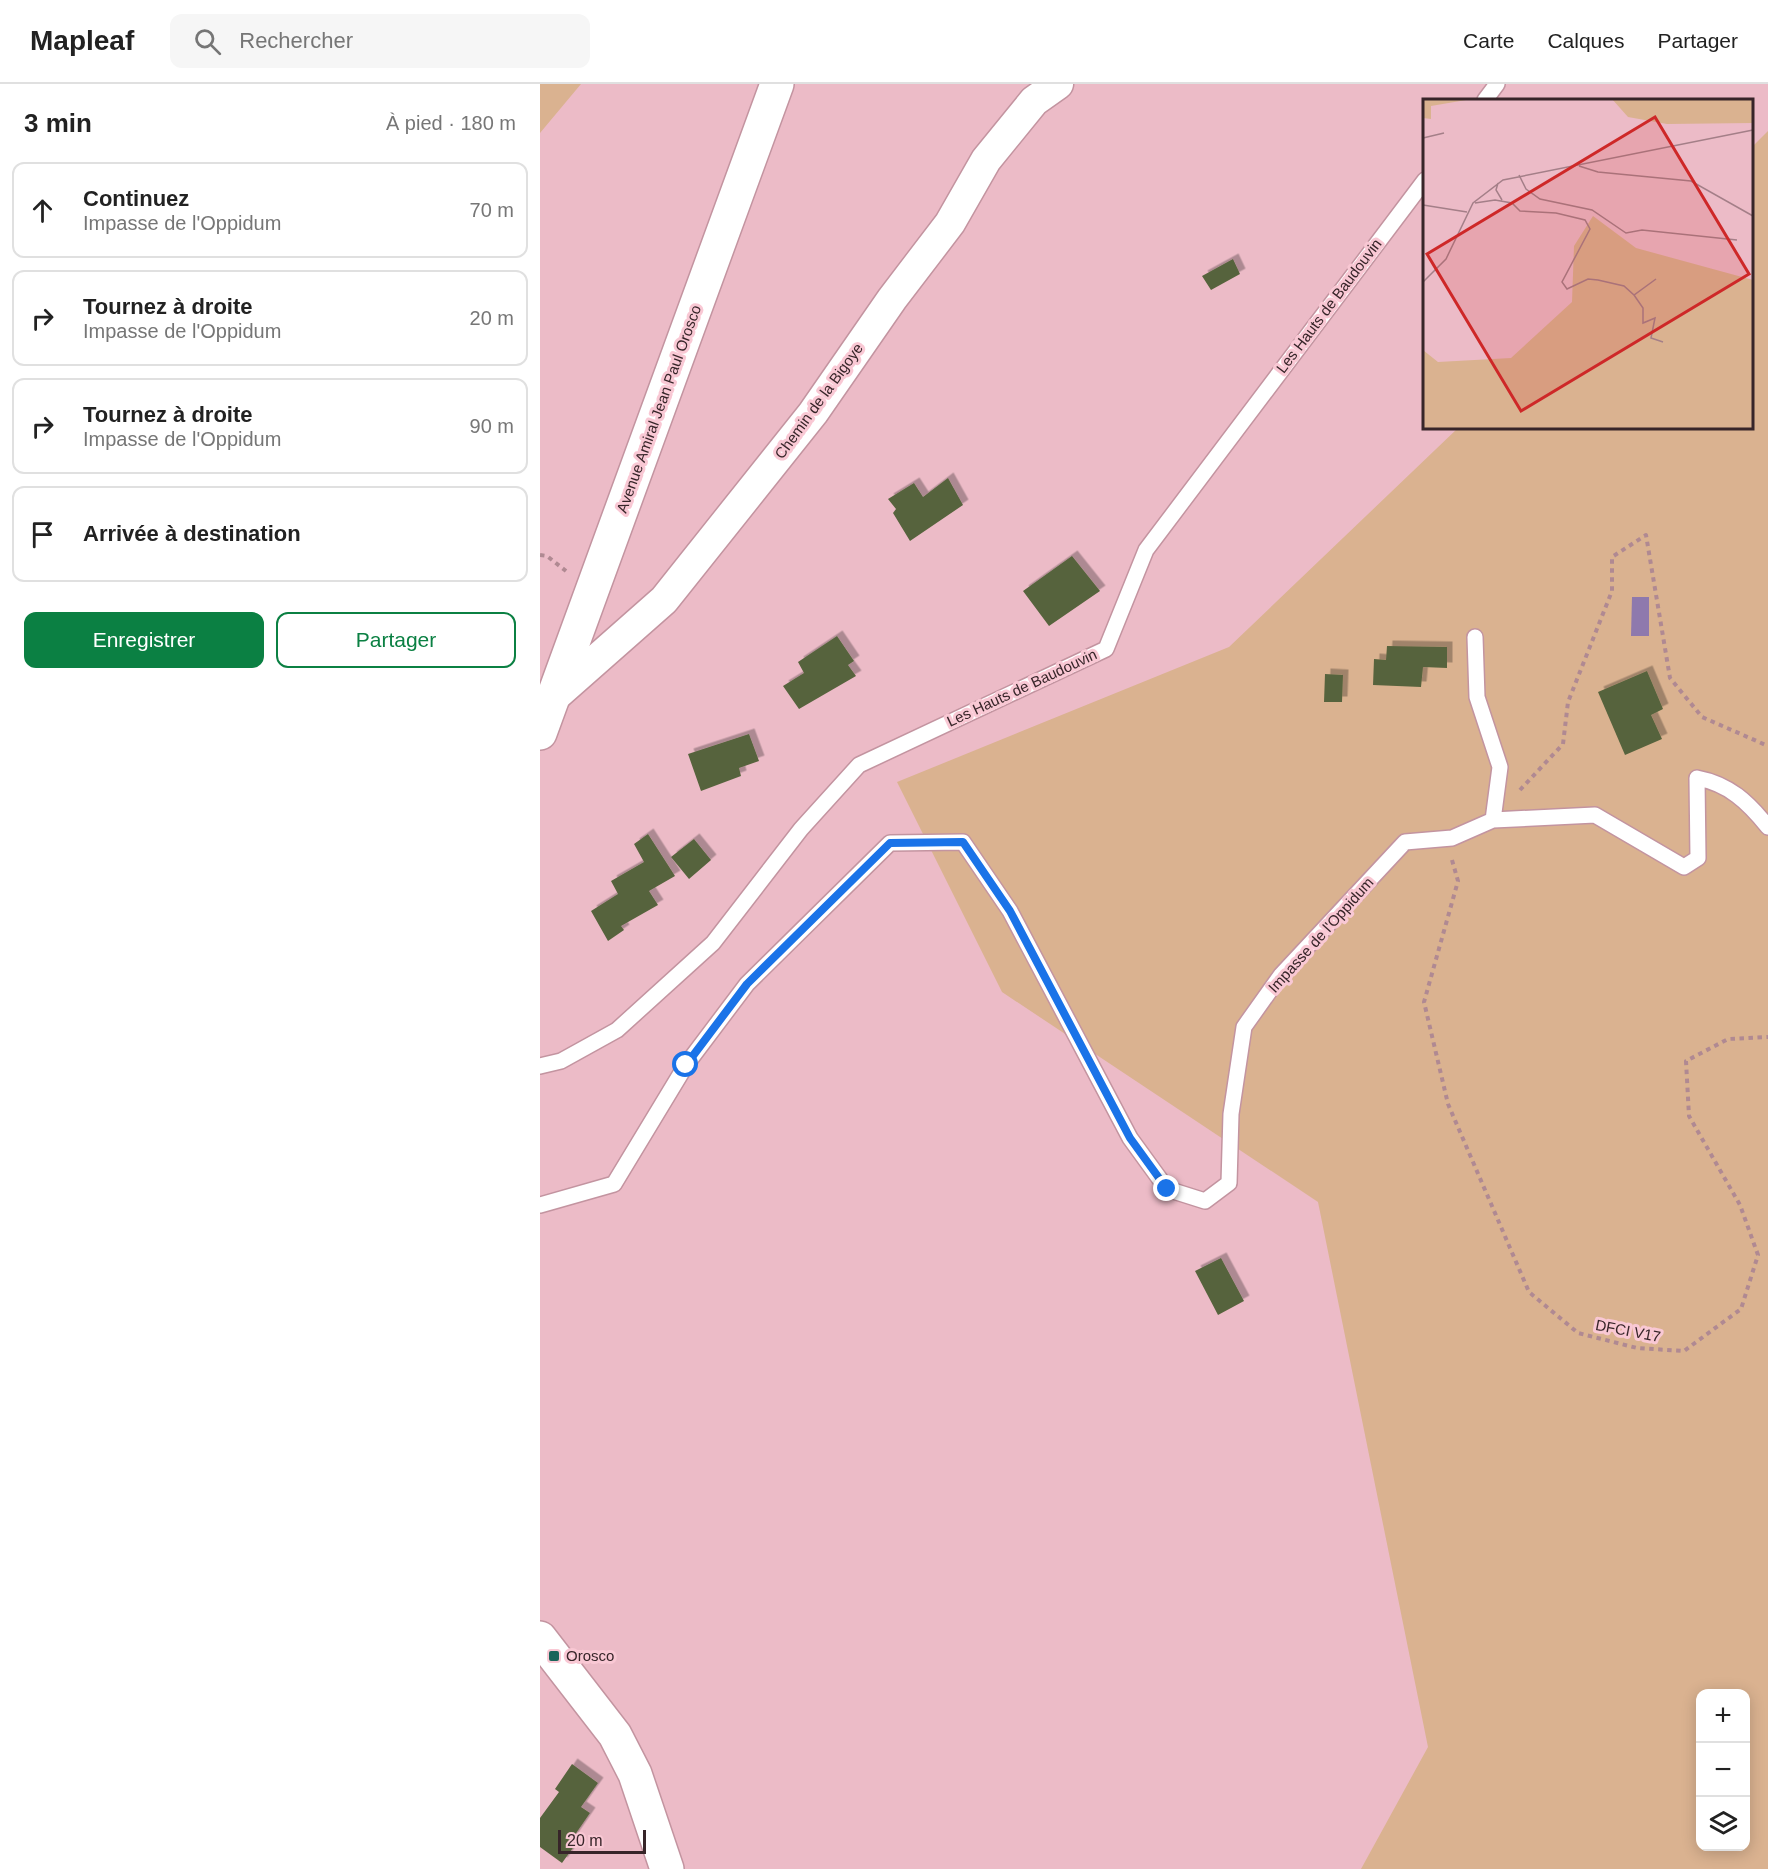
<!DOCTYPE html>
<html lang="fr">
<head>
<meta charset="utf-8">
<style>
	:root { --surface:#fff; --page:#f6f6f6; --text:#222; --muted:#767676; --line:#e0e0e0; --accent:#0b8043 }
	body { margin:0; font-family:Arial,sans-serif; background:var(--page); color:var(--text) }
	.controls { position:absolute; right:18px; bottom:18px; display:grid; overflow:hidden; border-radius:12px; box-shadow:0 3px 15px #0003 }
	.controls button { width:54px; height:54px; display:grid; place-items:center; padding:0; border:0; border-bottom:2px solid var(--line); background:var(--surface); color:var(--text); font:30px sans-serif }
	.scale { position:absolute; left:18px; bottom:15px; width:88px; box-sizing:border-box; padding-left:6px; border:3px solid #372529; border-top:0; font-size:16px; line-height:21px; white-space:nowrap; color:#372529; -webkit-text-stroke:4px #f9c8d4; paint-order:stroke }
	.stop { position:absolute; width:18px; height:18px; margin:-14px; border:4px solid #1a73e8; border-radius:50%; background:#fff }
	.stop.end { background:#1a73e8; border-color:#fff; box-shadow:0 2px 6px #0008 }
	.list { margin:0; padding:0; list-style:none }
	h2 { display:flex; justify-content:space-between; align-items:center; height:78px; margin:0; padding:0 24px; font-size:26px }
	h2 small { font-size:20px; font-weight:400; color:var(--muted) }
	.list li { display:grid; grid-template-columns:39px 1fr auto; gap:18px; align-items:center; box-sizing:border-box; height:96px; margin:0 12px 12px; padding:0 12px; border:2px solid var(--line); border-radius:12px }
	.list b { display:block; font-size:22px; white-space:nowrap }
	.list p { margin:0; font-size:20px; white-space:nowrap; color:var(--muted) }
	.list em { font-size:20px; font-style:normal; color:var(--muted) }
	.actions { display:flex; gap:12px; padding:18px 24px }
	.actions a { flex:1; padding:14px 0; border:2px solid var(--accent); border-radius:12px; text-align:center; font-size:21px; color:var(--accent) }
	.actions .main { background:var(--accent); color:#fff }
	.icon { flex:none; width:33px; height:33px; fill:none; stroke:currentColor; stroke-width:2; stroke-linecap:round; stroke-linejoin:round }
	.map { position:relative; flex:none; width:1228px; height:1785px; overflow:hidden }
	header { display:flex; align-items:center; gap:36px; box-sizing:border-box; height:84px; padding:0 30px; background:var(--surface); border-bottom:2px solid var(--line) }
	header strong { font-size:28px }
	nav { display:flex; gap:33px; margin-inline-start:auto; font-size:21px }
	.search { width:420px; height:54px; background:var(--page); display:flex; align-items:center; gap:15px; box-sizing:border-box; padding:0 21px; border-radius:12px; color:var(--muted); font-size:22px }
	main { display:flex }
	aside { flex:1; background:var(--surface) }
	.map>svg:first-child { display:block }
</style>
</head>
<body>
<header>
<strong>Mapleaf</strong>
<div class="search"><svg class="icon" aria-label="search" viewBox="0 0 24 24"><circle cx="10" cy="10" r="6"/><path d="M15 15l6 6"/></svg>Rechercher</div>
<nav><a>Carte</a><a>Calques</a><a>Partager</a></nav>
</header>
<main>
<aside>
<h2>3 min<small>À pied · 180 m</small></h2>
<ul class="list">
<li><svg class="icon" aria-label="ahead" viewBox="0 0 24 24"><path d="M12 20V5M6 11l6-6 6 6"/></svg><div><b>Continuez</b><p>Impasse de l'Oppidum</p></div><em>70 m</em></li>
<li><svg class="icon" aria-label="right" viewBox="0 0 24 24"><path d="M7 20v-9h11M14 6l5 5-5 5"/></svg><div><b>Tournez à droite</b><p>Impasse de l'Oppidum</p></div><em>20 m</em></li>
<li><svg class="icon" aria-label="right" viewBox="0 0 24 24"><path d="M7 20v-9h11M14 6l5 5-5 5"/></svg><div><b>Tournez à droite</b><p>Impasse de l'Oppidum</p></div><em>90 m</em></li>
<li><svg class="icon" aria-label="arrive" viewBox="0 0 24 24"><path d="M6 21V4h12l-3 4 3 4H6"/></svg><div><b>Arrivée à destination</b></div></li>
</ul>
<div class="actions"><a class="main">Enregistrer</a><a>Partager</a></div>
</aside>
<div class="map">
<svg width="1228" height="1785" viewBox="0 0 1228 1785">
	<defs>
		<filter id="shadow"><feDropShadow dx="5.5" dy="-5.5" stdDeviation="0" flood-color="#0004"/></filter>
	</defs>
	<rect width="100%" height="100%" fill="#ecbbc7"/>
	<path fill="#dab290" fill-rule="evenodd" d="M0,0H41L0,49Z
		M1228,47V1785H821L888,1663L778,1118L462,908L357,698L689,563L918,344H1212V63ZM1160,1610H1206V1762H1160Z"/>
	<path fill="#8e79ad" d="M1092,513H1109V552H1091Z"/>
	<path fill="#57633d" filter="url(#shadow)" d="M693,175L700,190L671,206L662,192Z
		M408,394L423,421L370,457L353,429L356,425L348,415L374,399L383,413Z
		M532,472L560,507L509,542L483,507Z
		M297,552L314,577L308,581L316,592L259,625L243,602L264,589L258,578Z
		M847,562L907,563V584L883,583L881,603L833,601L834,575L846,576Z
		M1107,587L1123,625L1111,631L1122,655L1085,671L1058,608Z
		M785,590L803,591L802,618H784Z
		M209,650L219,677L199,684L201,692L161,707L148,670Z
		M108,750L135,792L109,807L118,821L81,842L84,846L68,857L51,827L78,810L71,797L104,778L94,760Z
		M154,755L171,776L149,795L131,773Z
		M681,1174L704,1217L678,1231L655,1187Z
		M32,1680L58,1699L41,1723L50,1729L30,1758L35,1761L22,1779L0,1763V1734L19,1708L15,1705Z"/>
	<g fill="none" stroke-linecap="round" stroke-linejoin="round">
		<g stroke="#c394a0" stroke-width="18">
			<path id="lane" d="M945,16L957,0
				M953,736L1055,731L1144,783L1158,774L1157,694C1189,700 1208,718 1228,743
				M0,982L21,977L77,946L173,859L261,745L319,681L566,565L606,466L885,96
				M0,1121L74,1100L146,981L207,900L350,759L423,758L470,827L590,1054L627,1105L665,1117L689,1099L691,1030L704,943L741,891L865,758L912,754L953,736L960,683L937,613L935,553"/>
		</g>
		<g stroke="#c394a0" stroke-width="33">
			<path id="street" d="M14,613L124,516L273,329L352,215L410,139L446,76L494,17L518,0"/>
		</g>
		<g stroke="#c394a0" stroke-width="36">
			<path id="secondary" d="M0,649L237,0
				M0,1554L75,1651L95,1690L127,1785"/>
		</g>
		<path stroke="#b08992" stroke-width="4" stroke-dasharray="4.5 4.5" stroke-linecap="butt" d="M0,471L7,472L26,487
			M980,706L1023,660L1028,618L1072,507V473L1106,451L1130,594L1162,633L1228,662
			M912,776L918,797L884,918L908,1020L989,1208L1038,1249L1097,1264L1144,1267L1201,1225L1218,1171L1200,1121L1149,1032L1146,977L1188,955L1228,953"/>
		<use href="#lane" stroke="#fff" stroke-width="15"/>
		<use href="#street" stroke="#fff" stroke-width="30"/>
		<use href="#secondary" stroke="#fff" stroke-width="33"/>
	</g>
	<g fill="none" stroke-linecap="round" stroke-linejoin="round">
		<path stroke="#1a73e8" stroke-width="8" d="M146,981L207,900L350,759L423,758L470,827L590,1054L627,1105"/>
	</g>
	<rect fill="#1a645a" stroke="#f9c8d4" stroke-width="2" x="8" y="1566" width="12" height="12" rx="3"/>
	<g text-anchor="middle" stroke-width="6" stroke-linejoin="round" paint-order="stroke">
		<g font-size="15" fill="#372529" stroke="#f9c8d4">
			<text transform="translate(789 222) rotate(-53)" y="5">Les Hauts de Baudouvin</text>
			<text transform="translate(279 317) rotate(-54)" y="5">Chemin de la Bigoye</text>
			<text transform="translate(119 325) rotate(-70)" y="5">Avenue Amiral Jean Paul Orosco</text>
			<text transform="translate(482 604) rotate(-25)" y="5">Les Hauts de Baudouvin</text>
			<text transform="translate(781 851) rotate(-48)" y="5">Impasse de l'Oppidum</text>
			<text transform="translate(1088 1247) rotate(11)" y="5">DFCI V17</text>
		</g>
		<g font-size="15" fill="#372529" stroke="#f9c8d4" text-anchor="start">
			<text x="26" y="1577">Orosco</text>
		</g>
	</g>
	<g transform="translate(883 15)">
		<rect width="330" height="330" fill="#ecbbc7"/>
		<path d="M0,0H49L8,7V20L0,19ZM189,0H330V24L244,25L205,18ZM170,117L213,149L330,181V330H0V251L15,263L88,259L149,203L151,147Z" fill="#dab290"/>
		<path fill="none" stroke="#a47f88" stroke-width="1.5" d="M0,39L21,34M156,67L175,73L268,82L330,117M96,76L103,90L117,100L169,111L203,134L219,131L314,141M75,84L73,91L79,101M52,104L72,101L89,104L97,112L133,114L162,121L167,130L139,183L144,190L165,180L175,181L201,187L211,196L233,180M0,106L44,113M0,183L23,160L50,104L80,81L330,31M211,196L220,209V224L232,219L228,239L240,243"/>
		<path fill="#ce2828" fill-opacity="0.15" stroke="#ce2828" stroke-width="3" d="M232,18L326,175L98,312L4,155Z"/>
		<rect width="330" height="330" fill="none" stroke="#372529" stroke-width="3"/>
	</g>
</svg>
<div class="controls">
<button>+</button>
<button>−</button>
<button><svg class="icon" aria-label="layers" viewBox="0 0 24 24"><path d="M12 4l9 5-9 5-9-5zM3 14l9 5 9-5"/></svg></button>
</div>
<div class="scale">20 m</div>
<div class="stop" style="left:146px;top:981px"></div>
<div class="stop end" style="left:627px;top:1105px"></div>
</div>
</main>
</body>
</html>
